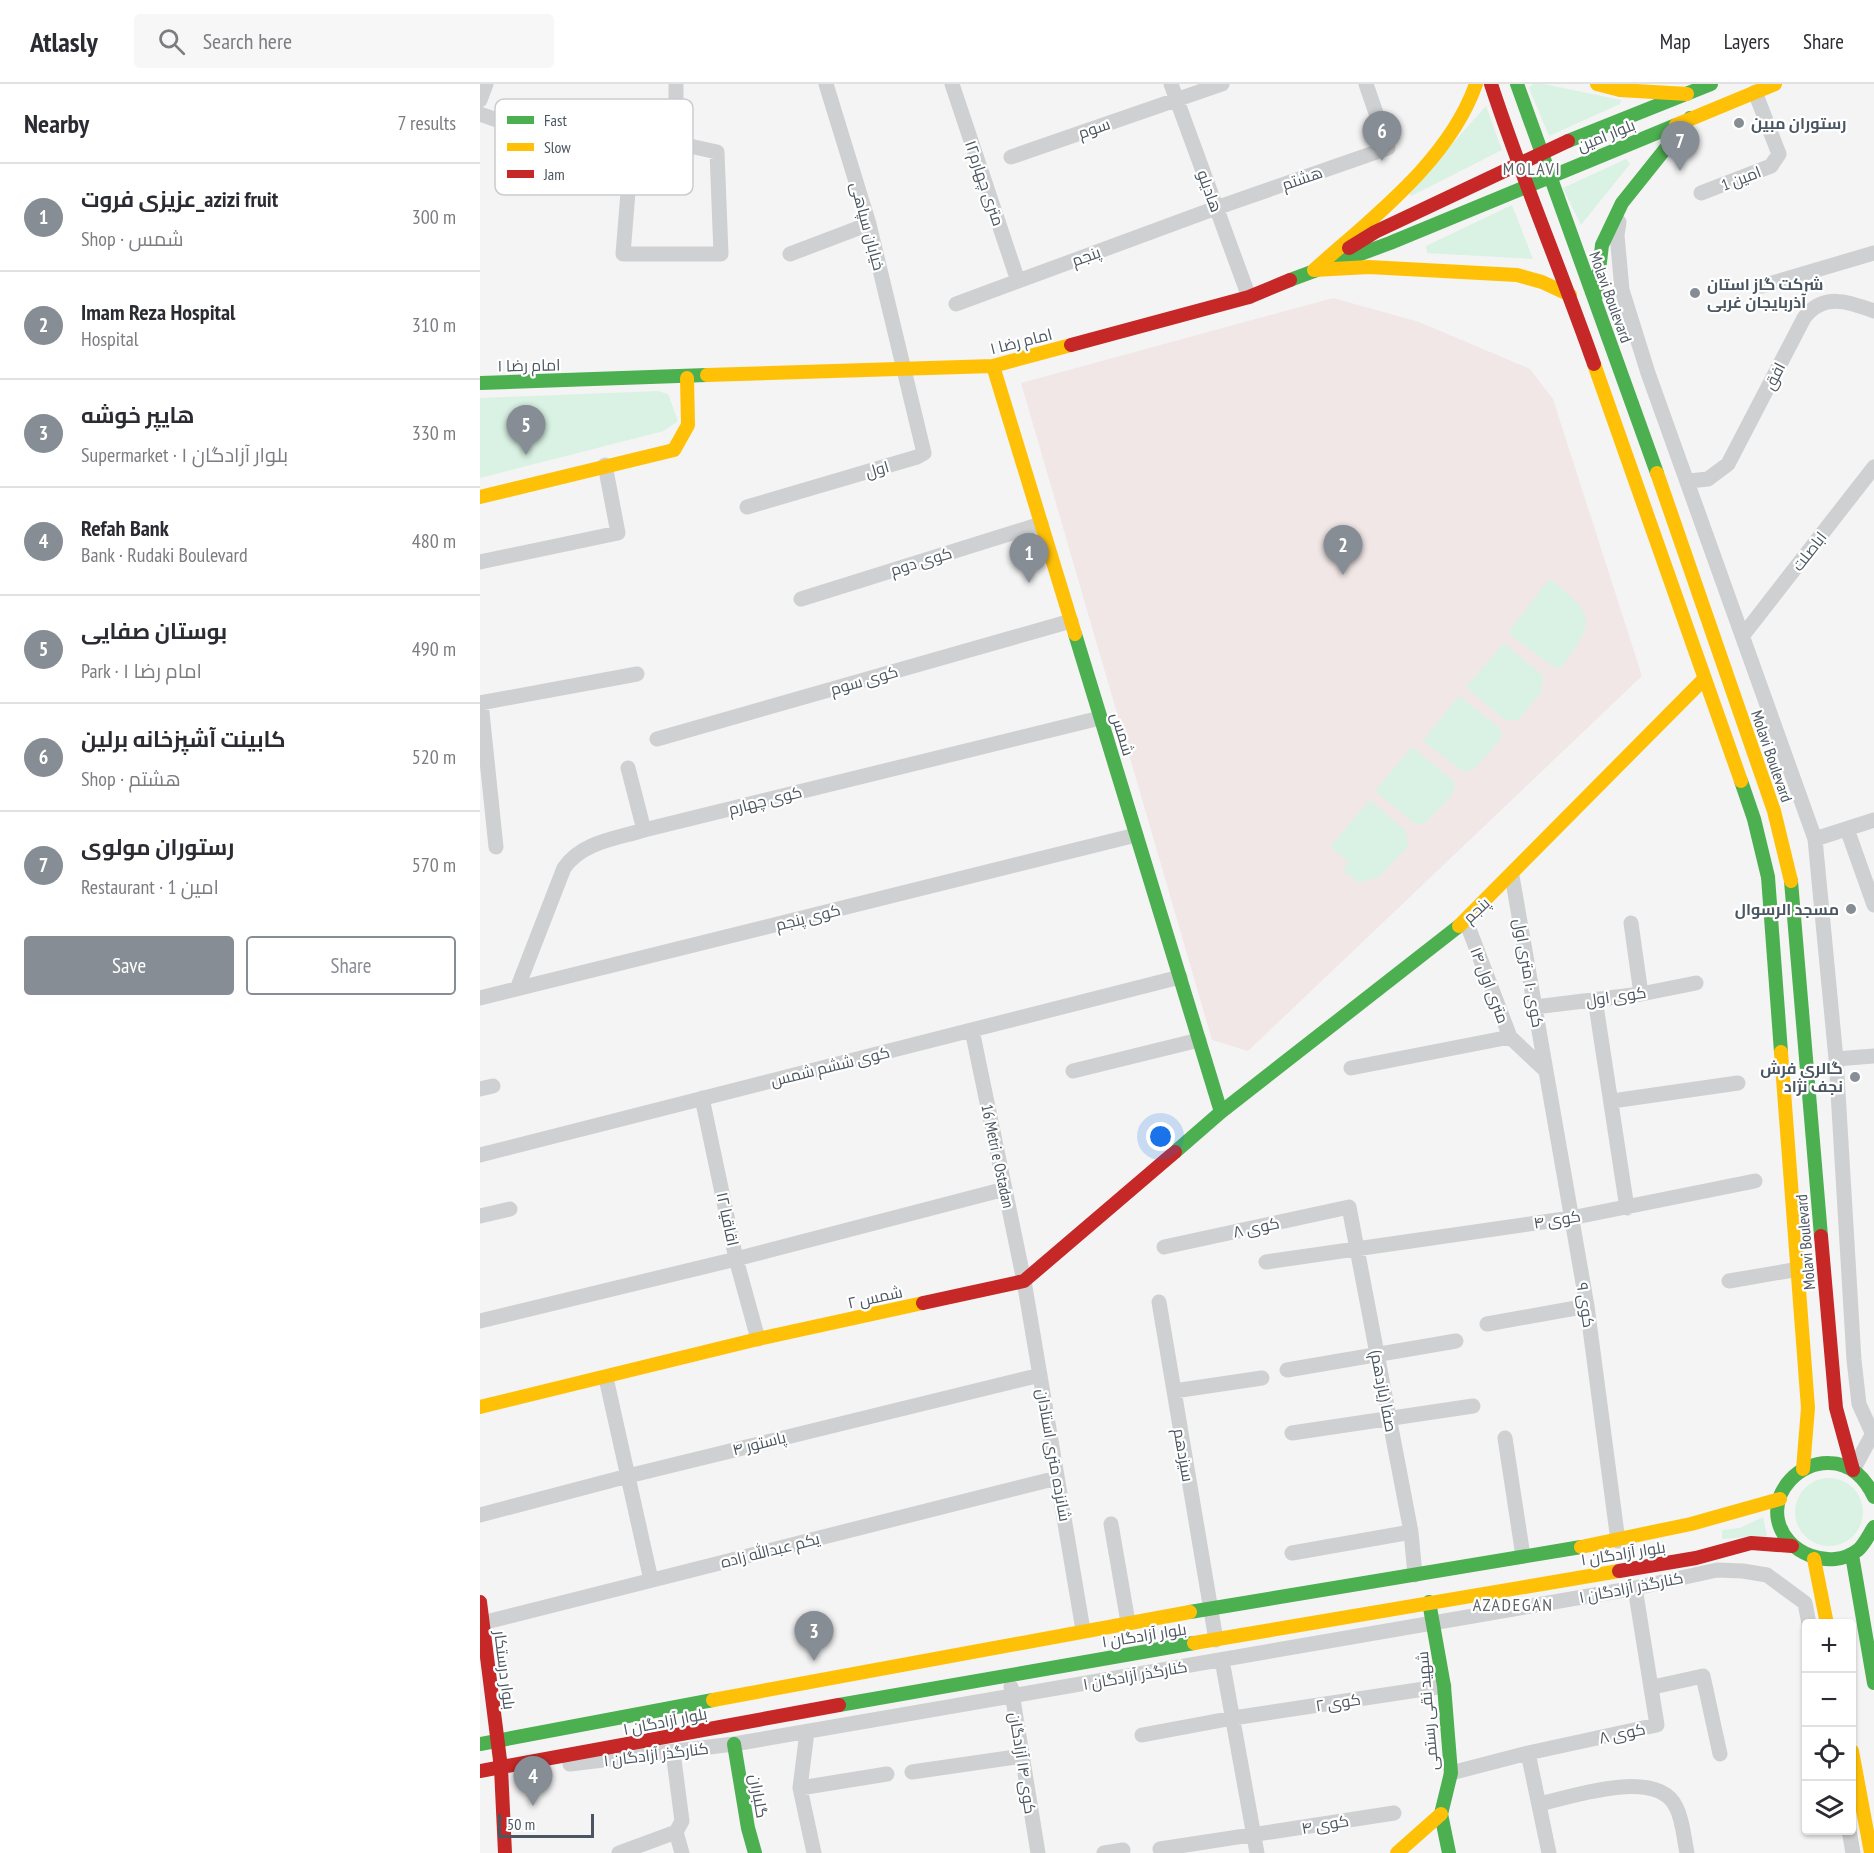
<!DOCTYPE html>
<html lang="en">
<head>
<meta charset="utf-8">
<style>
	:root { --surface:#fff; --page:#f7f7f7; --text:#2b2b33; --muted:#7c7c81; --line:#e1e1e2; --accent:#868d94 }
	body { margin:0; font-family:"PT Sans Narrow",Cairo,sans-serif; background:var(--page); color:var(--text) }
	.controls { position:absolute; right:18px; bottom:18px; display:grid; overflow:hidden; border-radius:6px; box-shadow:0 2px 4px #0004 }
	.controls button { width:54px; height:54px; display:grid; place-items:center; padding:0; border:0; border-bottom:2px solid var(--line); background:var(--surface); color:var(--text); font:30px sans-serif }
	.scale { position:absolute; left:18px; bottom:15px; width:96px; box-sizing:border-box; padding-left:6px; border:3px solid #4a5661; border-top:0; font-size:16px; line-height:21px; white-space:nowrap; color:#4a5661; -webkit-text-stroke:4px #fff; paint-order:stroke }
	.you { position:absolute; left:681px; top:1053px; width:21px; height:21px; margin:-15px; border:4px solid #fff; border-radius:50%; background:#1a73e8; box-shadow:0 0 0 9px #1a73e833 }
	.badge { display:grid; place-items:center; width:39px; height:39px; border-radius:50%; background:var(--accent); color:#fff; font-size:20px; font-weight:700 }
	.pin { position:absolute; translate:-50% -50px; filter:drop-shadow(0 2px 3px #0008) }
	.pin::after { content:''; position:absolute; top:32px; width:21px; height:18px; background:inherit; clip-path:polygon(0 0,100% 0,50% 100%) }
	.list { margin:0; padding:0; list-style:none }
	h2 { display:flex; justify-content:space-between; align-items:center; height:78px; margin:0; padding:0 24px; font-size:26px }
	h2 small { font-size:20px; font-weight:400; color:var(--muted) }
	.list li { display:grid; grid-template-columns:39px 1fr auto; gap:18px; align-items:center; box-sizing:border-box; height:108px; padding:0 24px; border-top:2px solid var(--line) }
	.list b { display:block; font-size:22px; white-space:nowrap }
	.list p { margin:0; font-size:20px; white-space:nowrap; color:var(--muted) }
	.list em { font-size:20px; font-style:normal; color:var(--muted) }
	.actions { display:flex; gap:12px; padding:18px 24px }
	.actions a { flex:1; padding:14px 0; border:2px solid var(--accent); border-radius:6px; text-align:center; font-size:21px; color:var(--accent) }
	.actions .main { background:var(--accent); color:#fff }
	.icon { flex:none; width:33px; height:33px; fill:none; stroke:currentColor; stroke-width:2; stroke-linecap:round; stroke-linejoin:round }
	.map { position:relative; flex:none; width:1394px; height:1769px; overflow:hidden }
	header { display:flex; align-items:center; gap:36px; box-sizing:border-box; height:84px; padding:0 30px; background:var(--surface); border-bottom:2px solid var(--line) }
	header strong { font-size:28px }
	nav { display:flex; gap:33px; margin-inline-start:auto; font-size:21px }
	.search { width:420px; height:54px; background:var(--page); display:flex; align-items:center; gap:15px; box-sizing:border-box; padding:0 21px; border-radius:6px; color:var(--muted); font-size:22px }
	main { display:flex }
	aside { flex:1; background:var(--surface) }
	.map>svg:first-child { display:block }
</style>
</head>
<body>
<header>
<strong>Atlasly</strong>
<div class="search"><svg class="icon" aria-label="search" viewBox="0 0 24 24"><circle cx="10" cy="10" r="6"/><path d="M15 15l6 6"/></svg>Search here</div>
<nav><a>Map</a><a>Layers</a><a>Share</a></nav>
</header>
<main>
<aside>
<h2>Nearby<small>7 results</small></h2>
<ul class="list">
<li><span class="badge">1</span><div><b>عزیزی فروت_azizi fruit</b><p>Shop · شمس</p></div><em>300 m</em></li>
<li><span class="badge">2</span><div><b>Imam Reza Hospital</b><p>Hospital</p></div><em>310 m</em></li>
<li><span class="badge">3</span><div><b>هایپر خوشه</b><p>Supermarket · بلوار آزادگان ۱</p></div><em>330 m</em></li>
<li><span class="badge">4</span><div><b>Refah Bank</b><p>Bank · Rudaki Boulevard</p></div><em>480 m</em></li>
<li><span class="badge">5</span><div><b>بوستان صفایی</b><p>Park · امام رضا ۱</p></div><em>490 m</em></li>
<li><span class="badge">6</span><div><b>کابینت آشپزخانه برلین</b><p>Shop · هشتم</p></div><em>520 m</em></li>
<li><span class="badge">7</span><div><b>رستوران مولوی</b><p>Restaurant · امین 1</p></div><em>570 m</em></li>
</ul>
<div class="actions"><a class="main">Save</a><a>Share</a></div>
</aside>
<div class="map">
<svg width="1394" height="1769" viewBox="0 0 1394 1769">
	<rect width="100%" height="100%" fill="#f4f4f4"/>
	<path fill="#f1e7e6" d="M853,214L939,238L1050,285L1073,315L1162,592L768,967L732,956L541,299Z"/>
	<path fill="#d9f2e3" d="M1053,0H1064L1141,16L1140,20L1069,52L1049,4Z
		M1006,22L1022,66L931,112L929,108Z
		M1146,75L1150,80L1101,141L1083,104Z
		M1032,121L1053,175L947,169L946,162Z
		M178,307L188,310L198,337L184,347L0,394V314Z
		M1069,495C1115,529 1117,538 1080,584H1075L1028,549Z
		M1024,559L1063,592L1061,608L1038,636H1025L986,603Z
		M979,612L1021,645V655L993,686L982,687L943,657Z
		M932,663L975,698L973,710L944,740L934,739L895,707Z
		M890,716L926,747L928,762L898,794L878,798L863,786L869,778L850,763Z
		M1315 1428a34 34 0 1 1 68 0a34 34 0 1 1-68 0Z
		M1283,1433L1287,1452L1242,1455V1446L1260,1444Z"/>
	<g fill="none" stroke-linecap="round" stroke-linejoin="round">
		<path stroke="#ced0d2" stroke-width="15" d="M472,0L538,197
			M691,0L769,213
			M0,16L6,0
			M0,30L94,63
			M196,59L237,68L241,170H143L151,71Z
			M196,59V0
			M531,73L742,0
			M1221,109L1291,82L1299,70L1275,8
			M1139,138L1137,151L1142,206L1168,289L1335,755L1356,975L1374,1276L1379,1320L1394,1353
			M310,170L389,140
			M1282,202L1394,169
			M476,220L736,124L908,64L886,0
			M1209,397L1228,395L1248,380L1324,234C1343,209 1367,217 1394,227
			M267,423L437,373L444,369L389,140L346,0
			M0,478L138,449L125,381
			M321,515L561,440
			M1264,550L1394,383
			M0,619L157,590
			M1,619L16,763
			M177,655L591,537
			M148,684L164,746
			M1367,745L1394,821
			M1335,755L1394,736
			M1032,792L1107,1222L1138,1457
			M986,837L1030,953L1065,986
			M1151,839L1161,910
			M37,905L84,784C102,758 135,755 164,746L620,634
			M0,914L656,751
			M1115,915L1147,1124
			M1055,923L1161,910L1216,899
			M492,946L544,1197L603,1546
			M1356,975L1394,972
			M871,984L1030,953
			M593,987L719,956
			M0,1005L13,1002
			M222,1014L256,1175L278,1255
			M1132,1017L1258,999
			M0,1071L700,893
			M0,1132L30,1125
			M684,1163L869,1123L931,1448L935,1491
			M786,1178L1091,1134L1275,1097
			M1249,1197L1319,1185
			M679,1218L736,1556
			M0,1237L256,1175L525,1105
			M1007,1240L1107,1222
			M807,1286L976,1257
			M126,1294L171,1496
			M694,1307L782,1294
			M812,1349L993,1322
			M1025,1354L1043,1472
			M1373,1386L1392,1351
			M0,1431L148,1392L560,1291
			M631,1440L648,1538
			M812,1469L931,1448
			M2,1539L577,1394
			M742,1576L777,1769
			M531,1603L558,1769
			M1173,1603L1223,1592L1240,1670
			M327,1648L320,1704L334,1769
			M662,1651L753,1634L964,1602
			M193,1668L202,1737L196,1748L202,1769
			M1048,1669L1069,1769
			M90,1680L254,1660L1155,1504L1237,1486L1263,1487L1287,1491L1325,1519L1329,1540
			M432,1688L542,1672
			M971,1689L1048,1669L1177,1641L1155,1504
			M320,1704L407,1690
			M1059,1720C1092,1713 1177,1683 1196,1723C1203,1736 1204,1755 1207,1769
			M1369,1746L1373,1769
			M680,1765L914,1729
			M139,1769L196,1748
			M624,1769L643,1766"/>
		<path stroke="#4caf50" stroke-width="14" d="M1037,0L1177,389
			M1088,57L1231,0
			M810,196L910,159L1196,41
			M1116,212L1122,161L1142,119L1210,34
			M0,299L227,291
			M595,550L741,1028
			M1261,697L1274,735L1288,793L1301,968
			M1311,797L1341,1152
			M695,1068L741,1028L979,842
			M1394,1413C1386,1395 1371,1379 1349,1379C1320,1378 1292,1406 1298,1436C1305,1470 1351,1487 1378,1466C1385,1460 1389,1450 1394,1443
			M1372,1471L1394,1599
			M949,1518L964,1602L971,1689L961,1730L969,1769
			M710,1528L1101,1463
			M359,1621L714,1559
			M0,1660L233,1616
			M254,1660L268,1744L275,1769"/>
		<path stroke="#ffc107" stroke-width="14" d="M1117,0L1140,6L1207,10
			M1196,41L1295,0
			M834,186L889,183L1037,191L1062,198L1090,211
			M834,186C893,133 969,77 996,0
			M1114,280L1261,697
			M513,282L595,550
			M227,291L513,282L591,261
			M1177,389L1294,727L1311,797
			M0,413L194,366L208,341L207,294
			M979,842L1224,595
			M1301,968L1328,1324L1323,1385
			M0,1323L278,1255L443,1219
			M1101,1463L1211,1440L1300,1415
			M1334,1475L1347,1540
			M714,1559L1139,1487
			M233,1616L710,1528
			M1372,1667L1391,1769
			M917,1769L961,1730"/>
		<path stroke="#c62828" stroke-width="14" d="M1011,0C1042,95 1081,186 1114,280
			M869,164L895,148L1088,57
			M591,261L769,213L810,196
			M1341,1152L1356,1324L1373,1386
			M443,1219L544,1197L695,1068
			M1139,1487L1216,1474L1271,1459L1312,1462
			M0,1518L21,1684L25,1769
			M0,1687L359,1621"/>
	</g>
	<g fill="#868d94" stroke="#fff" stroke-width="2">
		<circle cx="1259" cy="39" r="6"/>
		<circle cx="1215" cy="209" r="6"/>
		<circle cx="1371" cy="825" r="6"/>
		<circle cx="1375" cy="993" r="6"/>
	</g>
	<g text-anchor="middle" stroke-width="4.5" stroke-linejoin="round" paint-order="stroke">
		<g font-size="16" font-weight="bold" fill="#4a5661" stroke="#fff" text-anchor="start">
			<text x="1271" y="45">رستوران مبین</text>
			<text x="1227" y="206">شرکت گاز استان<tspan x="1227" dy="18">آذربایجان غربی</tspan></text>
			<text x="1359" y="831" text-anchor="end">مسجد الرسوال</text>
			<text x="1363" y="990" text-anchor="end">گالری فرش<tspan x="1363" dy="18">نجف نژاد</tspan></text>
		</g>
		<g font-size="16" fill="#4a5661" stroke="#fff">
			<text transform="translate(614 44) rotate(-19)" y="6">سوم</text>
			<text transform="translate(1126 51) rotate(-22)" y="6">بلوار امین</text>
			<text transform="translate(822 94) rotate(-19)" y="6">هشتم</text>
			<text transform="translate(1261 94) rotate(-21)" y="6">امین 1</text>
			<text transform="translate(505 99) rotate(71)" y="6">۱۲متری چهارم</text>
			<text transform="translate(730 107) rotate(70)" y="6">هادیلو</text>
			<text transform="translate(388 142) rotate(75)" y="6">خیابان سپاهی</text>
			<text transform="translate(606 172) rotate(-20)" y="6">پنجم</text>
			<text transform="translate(1131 213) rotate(70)" y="6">Molavi Boulevard</text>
			<text transform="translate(541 257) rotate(-14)" y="6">امام رضا ۱</text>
			<text transform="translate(49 281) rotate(-1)" y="6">امام رضا ۱</text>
			<text transform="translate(1294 292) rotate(-63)" y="6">افق</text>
			<text transform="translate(397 385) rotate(-16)" y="6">اول</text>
			<text transform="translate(1329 467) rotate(-52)" y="6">اباصلت</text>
			<text transform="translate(441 477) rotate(-17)" y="6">کوی دوم</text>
			<text transform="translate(384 596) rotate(-16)" y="6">کوی سوم</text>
			<text transform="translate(643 650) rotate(73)" y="6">شمس</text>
			<text transform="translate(1292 672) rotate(71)" y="6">Molavi Boulevard</text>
			<text transform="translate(285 716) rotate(-14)" y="6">کوی چهارم</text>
			<text transform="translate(996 826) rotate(-43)" y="6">پنجم</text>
			<text transform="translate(328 833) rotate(-14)" y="6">کوی پنجم</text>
			<text transform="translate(1049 889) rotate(80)" y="6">کوی ۱۰ متری اول</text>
			<text transform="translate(1010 901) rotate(69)" y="6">۱۴ متری اول</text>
			<text transform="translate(1136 912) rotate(-8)" y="6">کوی اول</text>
			<text transform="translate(350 982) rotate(-14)" y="6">کوی ششم شمس</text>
			<text transform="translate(518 1072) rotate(78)" y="6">16 Metri e Ostadan</text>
			<text transform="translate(248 1135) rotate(78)" y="6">اقاقیا ۱۲</text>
			<text transform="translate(1077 1135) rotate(-9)" y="6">کوی ۴</text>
			<text transform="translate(776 1143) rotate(-12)" y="6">کوی ۸</text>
			<text transform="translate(1325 1158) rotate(-95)" y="6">Molavi Boulevard</text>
			<text transform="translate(395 1213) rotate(-12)" y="6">شمس ۲</text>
			<text transform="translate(1106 1221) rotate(81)" y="6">کوی ۹</text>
			<text transform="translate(904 1307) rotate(79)" y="6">صفا (یازدهم)</text>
			<text transform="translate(279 1359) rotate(-14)" y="6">پاستور ۴</text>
			<text transform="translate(574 1371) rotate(80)" y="6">شانزده متری استادان</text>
			<text transform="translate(704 1371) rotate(80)" y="6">سیزدهم</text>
			<text transform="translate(290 1466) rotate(-14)" y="6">یکم عبدالله زاده</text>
			<text transform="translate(1143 1469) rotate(-9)" y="6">بلوار آزادگان ۱</text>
			<text transform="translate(1151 1503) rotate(-11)" y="6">کنارگذر آزادگان ۱</text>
			<text transform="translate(664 1551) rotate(-9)" y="6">بلوار آزادگان ۱</text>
			<text transform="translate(25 1586) rotate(83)" y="6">بلوار درستکار</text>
			<text transform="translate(655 1591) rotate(-10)" y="6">کنارگذر آزادگان ۱</text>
			<text transform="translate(858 1618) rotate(-9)" y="6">کوی ۲</text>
			<text transform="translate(947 1627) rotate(-95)" y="6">شهید نقی رستمی</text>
			<text transform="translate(185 1637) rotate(-11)" y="6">بلوار آزادگان ۱</text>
			<text transform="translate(1142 1649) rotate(-12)" y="6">کوی ۸</text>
			<text transform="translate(176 1670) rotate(-7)" y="6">کنارگذر آزادگان ۱</text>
			<text transform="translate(543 1679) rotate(81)" y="6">کوی ۱۴ آزادگان</text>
			<text transform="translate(279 1712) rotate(80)" y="6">گلباران</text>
			<text transform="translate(845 1740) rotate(-10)" y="6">کوی ۴</text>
		</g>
		<g font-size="18" letter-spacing="1.5" fill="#5f6368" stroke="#fff">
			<text x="1052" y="91">MOLAVI</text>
			<text x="1033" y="1527">AZADEGAN</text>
		</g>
	</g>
	<rect x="15" y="15" width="198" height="96" rx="9" fill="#fff" stroke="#c9ccd0" stroke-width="1.5"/>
	<rect x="27" y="32" width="27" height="8" fill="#4caf50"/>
	<rect x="27" y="59" width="27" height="8" fill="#ffc107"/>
	<rect x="27" y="86" width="27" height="8" fill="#c62828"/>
	<g font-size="16" fill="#4a5661">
		<text x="64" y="42">Fast</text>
		<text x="64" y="69">Slow</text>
		<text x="64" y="96">Jam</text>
	</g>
</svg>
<div class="controls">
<button>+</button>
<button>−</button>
<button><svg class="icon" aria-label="locate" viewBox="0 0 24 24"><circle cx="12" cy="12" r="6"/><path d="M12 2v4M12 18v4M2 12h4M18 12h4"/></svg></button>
<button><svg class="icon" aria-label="layers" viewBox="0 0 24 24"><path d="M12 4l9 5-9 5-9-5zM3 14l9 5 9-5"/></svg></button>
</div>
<div class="scale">50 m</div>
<div class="you"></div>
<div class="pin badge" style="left:549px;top:499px">1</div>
<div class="pin badge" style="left:863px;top:491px">2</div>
<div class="pin badge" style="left:334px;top:1577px">3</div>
<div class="pin badge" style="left:53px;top:1722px">4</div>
<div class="pin badge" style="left:46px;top:371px">5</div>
<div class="pin badge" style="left:902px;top:77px">6</div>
<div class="pin badge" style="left:1200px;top:87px">7</div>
</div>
</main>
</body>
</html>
